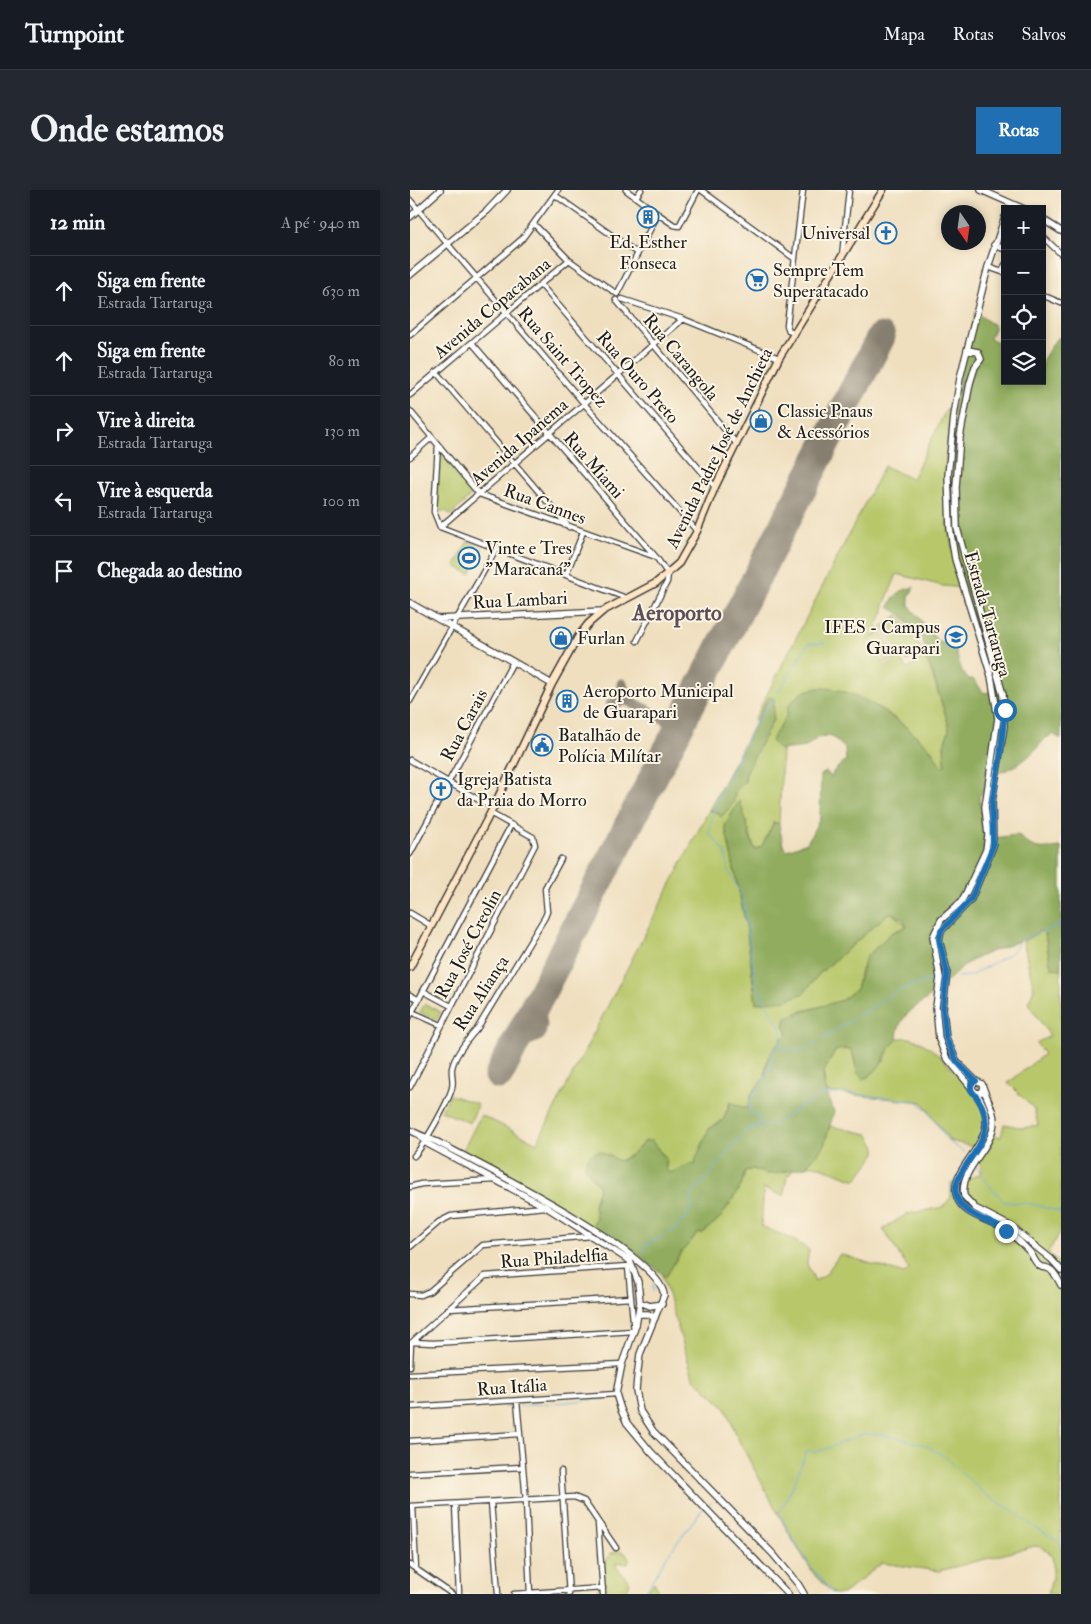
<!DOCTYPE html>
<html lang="pt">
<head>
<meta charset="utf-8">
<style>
	:root { --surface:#171b24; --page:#242831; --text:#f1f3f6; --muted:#9ea1a6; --line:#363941; --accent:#1f6fb2 }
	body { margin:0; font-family:"IM FELL Double Pica",serif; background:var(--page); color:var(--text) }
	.controls { position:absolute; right:15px; top:15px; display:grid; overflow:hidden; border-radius:0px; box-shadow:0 2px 8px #0003 }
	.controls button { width:45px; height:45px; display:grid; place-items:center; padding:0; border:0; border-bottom:1px solid var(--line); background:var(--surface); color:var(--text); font:25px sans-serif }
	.compass { position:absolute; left:531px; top:15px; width:45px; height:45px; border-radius:50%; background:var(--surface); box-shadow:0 2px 8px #0003; rotate:167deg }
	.stop { position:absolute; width:15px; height:15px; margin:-11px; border:4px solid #1f6fb2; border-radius:50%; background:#fff }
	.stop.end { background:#1f6fb2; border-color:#fff; box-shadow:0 1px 5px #0008 }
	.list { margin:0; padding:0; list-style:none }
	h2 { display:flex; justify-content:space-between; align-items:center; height:65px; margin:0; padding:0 20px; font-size:21px }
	h2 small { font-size:16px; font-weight:400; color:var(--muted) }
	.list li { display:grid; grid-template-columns:32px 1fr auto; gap:15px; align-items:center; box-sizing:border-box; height:70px; padding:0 20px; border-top:1px solid var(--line) }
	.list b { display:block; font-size:19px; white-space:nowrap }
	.list p { margin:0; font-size:16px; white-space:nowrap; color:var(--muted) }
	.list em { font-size:16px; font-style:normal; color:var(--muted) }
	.icon { flex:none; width:28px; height:28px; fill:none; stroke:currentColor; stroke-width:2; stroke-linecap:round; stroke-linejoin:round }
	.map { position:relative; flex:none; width:651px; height:1404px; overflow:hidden; border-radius:0px }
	header { display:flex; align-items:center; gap:30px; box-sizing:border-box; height:70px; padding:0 25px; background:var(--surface); border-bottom:1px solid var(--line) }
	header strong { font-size:24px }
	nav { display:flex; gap:28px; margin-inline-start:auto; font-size:18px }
	.intro { display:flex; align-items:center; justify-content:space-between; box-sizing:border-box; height:120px; padding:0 30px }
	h1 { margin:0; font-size:35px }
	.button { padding:12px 22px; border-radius:0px; background:var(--accent); color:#fff; font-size:18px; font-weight:700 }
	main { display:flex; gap:30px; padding:0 30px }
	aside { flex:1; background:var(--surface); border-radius:0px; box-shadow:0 2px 8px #0003 }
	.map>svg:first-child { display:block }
</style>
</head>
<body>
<header>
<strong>Turnpoint</strong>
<nav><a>Mapa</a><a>Rotas</a><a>Salvos</a></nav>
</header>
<div class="intro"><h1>Onde estamos</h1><a class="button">Rotas</a></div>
<main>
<aside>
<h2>12 min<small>A pé · 940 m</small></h2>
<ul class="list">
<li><svg class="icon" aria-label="ahead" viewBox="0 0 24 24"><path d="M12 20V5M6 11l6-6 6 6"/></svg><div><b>Siga em frente</b><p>Estrada Tartaruga</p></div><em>630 m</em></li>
<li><svg class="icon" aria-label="ahead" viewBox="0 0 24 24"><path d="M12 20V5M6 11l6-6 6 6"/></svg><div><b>Siga em frente</b><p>Estrada Tartaruga</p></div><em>80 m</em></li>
<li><svg class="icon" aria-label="right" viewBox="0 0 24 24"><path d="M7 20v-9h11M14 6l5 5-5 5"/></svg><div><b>Vire à direita</b><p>Estrada Tartaruga</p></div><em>130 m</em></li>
<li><svg class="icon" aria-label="left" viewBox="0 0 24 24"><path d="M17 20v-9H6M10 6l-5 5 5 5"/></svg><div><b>Vire à esquerda</b><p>Estrada Tartaruga</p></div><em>100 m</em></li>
<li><svg class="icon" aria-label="arrive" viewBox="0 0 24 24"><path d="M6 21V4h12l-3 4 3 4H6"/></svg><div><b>Chegada ao destino</b></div></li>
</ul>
</aside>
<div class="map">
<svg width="651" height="1404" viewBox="0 0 651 1404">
	<rect width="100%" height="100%" fill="#fcf5e5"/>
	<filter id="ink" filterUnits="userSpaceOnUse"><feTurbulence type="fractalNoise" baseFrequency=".02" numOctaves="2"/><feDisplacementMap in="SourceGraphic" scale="10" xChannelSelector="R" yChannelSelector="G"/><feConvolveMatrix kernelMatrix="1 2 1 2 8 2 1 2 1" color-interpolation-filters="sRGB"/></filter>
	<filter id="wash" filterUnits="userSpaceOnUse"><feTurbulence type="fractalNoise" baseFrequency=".0096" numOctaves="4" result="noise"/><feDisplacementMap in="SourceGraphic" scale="20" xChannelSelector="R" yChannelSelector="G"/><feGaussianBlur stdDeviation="1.12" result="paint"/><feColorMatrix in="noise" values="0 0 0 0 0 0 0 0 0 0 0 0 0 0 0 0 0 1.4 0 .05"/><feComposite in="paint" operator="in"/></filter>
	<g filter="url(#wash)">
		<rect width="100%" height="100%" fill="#efdfbf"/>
		<path fill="#b7c76a" stroke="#6a7243" d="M537,218L543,221L536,277V321L555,398L533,396L487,384L474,415V422L467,434L469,442L456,452L477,477L488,468L498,479L514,467L519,474L538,533L539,540L534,555L535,575L533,576C525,571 523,562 516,555C481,522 457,506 409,498L377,525L361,551L372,560L369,634L364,632L352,656L345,660L329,611L315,636L336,735L346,813L394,803L409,784L480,722L497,736L481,743L451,779L446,800L432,810L422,814L387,822L374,835L378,844L356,874L355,887L342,903L337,919L320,912L313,930L299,939L286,975L260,983L256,980V969L254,965L235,951L221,965L209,971L197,964L179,983L189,997L184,1015L186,1027L182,1037L51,964L71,925L127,953L299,620L308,624L321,616L326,600L363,530L364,514L356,511L346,531L344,530L474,276L502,289Z
			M30,261L65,302L41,325L36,321H26Z
			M58,351L73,359L60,384L45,376Z
			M488,425L513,461L497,471L471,437Z
			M471,442L488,466L477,473L459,450Z
			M632,741L635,744L641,777L651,779V1041L638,1062L651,1075V1404H638C643,1384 651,1359 625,1356L529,1381L472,1373L433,1404H424L406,1387L382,1349L329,1251L316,1219L283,1187L252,1085L256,1086L269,1065L288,1042L293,1043L311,1027L331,996L335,981L342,979L357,984L383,980L377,987L373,1006L354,998L351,1036L382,1049L399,1060L397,1074L405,1091L416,1084L430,1064L494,1084L499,1080L473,1039L497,1024L533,1017L541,1007V993L552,992L572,983L570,972L562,963L564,957L540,951L512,912L417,902C412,887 413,869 428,859L442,860L447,882L475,870C476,866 478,859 480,856C500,829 539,875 551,889C557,898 568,907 572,917C575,925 574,935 572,943L591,947L594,934L613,938L628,935L624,919L598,893L634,864L626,853L640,846L618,813L624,799L613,751Z
			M15,814L31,822L26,830L10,822Z
			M40,905L68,914L60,933L31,921Z
			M420,936L458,944L466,957V963L446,990L405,975L395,977L413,958Z
			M212,1361L216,1364L219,1369L217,1374L207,1372L206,1376L220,1393L215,1404H186L194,1374L201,1363Z
			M244,1392L249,1402L234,1404Z"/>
		<path fill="#91ac5e" stroke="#56643d" d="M565,122L585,136L580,148L595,156V191H632V171L646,149L651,147V549L643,544C634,548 632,553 625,560C614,572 595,584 579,584L576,597L569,607L576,649L606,645L610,646C621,661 634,659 651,657V779L641,778L635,744L632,741C609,753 583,759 561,771C548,778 540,790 529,799C511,816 487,822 487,850C474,861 472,883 453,889L447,882L442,860L437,858L425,861L413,883L414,894L424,922L413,958L395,977L364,984H357L343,979L335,981L331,996L311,1027L293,1043H288L269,1065L256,1087L219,1058L182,1037L186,1027L184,1015L189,997L175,977C176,967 179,964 189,961L209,971L221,965L235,951H242L256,969V980L260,983L280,974L286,975L285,971L299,939L313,930L321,912L337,919L342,903L355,887L358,867L372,848L378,844L374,835L376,827L432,810L446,799L456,767L481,743L497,736L493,730L480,722L409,784L394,803L376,810L346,813L336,735L315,636L329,611C337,627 337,644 345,660L352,656L364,632L369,634L373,655L377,660L397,653L410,628L411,585L416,582L422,587L423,582L436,570L435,558L420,545L407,548L396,557L370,560L361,551L377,525L378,516C382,511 387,506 392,503C430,482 494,533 519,558C525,563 526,571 533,576L535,575L534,555L539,540L538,533L521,479L514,467L515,455L490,424L479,417C485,404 490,400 504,397L499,407V415L528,452L543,454L552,481L558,489H563L574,503L582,502L579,481C564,430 542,374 536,322C529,255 551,186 565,122Z
			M359,507L364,509L363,530L336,583L335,592L326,600L323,614L311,627L306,621L299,620Z"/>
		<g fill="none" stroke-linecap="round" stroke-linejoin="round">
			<path stroke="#6aa9dd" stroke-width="1" d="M548,787L560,786L603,762L609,751L651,734
				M369,857L384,861L399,858L488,800L526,788
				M340,939L362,935L411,905L435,903L507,911L518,921L538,951L554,962
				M566,976L577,993L594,1012L622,1014L651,1022
				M233,1063L236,1055L268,1038L281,1019V1004L292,994L334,942L350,933L347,926L340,922L338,914L360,879L362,860L368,857L372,841L346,795L333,708L319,681L315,662L299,643L305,616L343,536L365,507L399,453H415
				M243,1094V1101
				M110,1216L204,1208
				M296,1316L302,1312
				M234,1404L257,1366L293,1318
				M423,1404L400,1376L369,1324L385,1291L396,1262L399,1260L405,1263L454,1244L474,1245L515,1255L534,1266L576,1305L601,1319L615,1331L651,1353"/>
			<path stroke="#867e6e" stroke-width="11" d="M212,494L217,510
				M201,514L217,510L257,530L261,544L258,558
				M257,530L270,526L281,515
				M108,848L119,850L130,845L132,835L129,814L135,797"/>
			<path stroke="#867e6e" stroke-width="29" d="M89,885L471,147"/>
		</g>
	</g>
	<g filter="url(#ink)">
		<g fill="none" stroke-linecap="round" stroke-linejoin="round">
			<g stroke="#3c3934" stroke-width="7">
				<path id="minor" d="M216,0L248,24
					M291,0L385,69
					M145,5L227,63
					M226,7L231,0
					M0,10L177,217L287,341
					M124,34L159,70L207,104L248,24L264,35L269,36L288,0
					M632,46L651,64
					M432,66L439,0
					M578,77L595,83
					M592,82L595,75
					M131,95L305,297
					M632,105L651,113
					M212,109L273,129L369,168
					M206,110L326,253
					M385,144L379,141L377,135L393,0
					M0,145L112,49L148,0
					M63,154L245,366
					M26,182L159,337
					M0,205L159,70
					M0,221L69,304L246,367L258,384L257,392L227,451
					M28,255L24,322L30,337
					M0,267L22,247
					M30,337L273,129
					M30,337L216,408
					M156,385L173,342
					M0,511L87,358
					M0,570L83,618
					M0,664L103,472
					M0,723L20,735
					M13,801L41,816
					M0,805L9,810
					M2,822L31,835
					M0,826L101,635
					M0,897L125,655L123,647L80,623
					M4,966C14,955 38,913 42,898C44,891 41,885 42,878C45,864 57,850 67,839L135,727L137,722L135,698L151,669
					M0,997L11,994L85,990
					M0,1057L29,1032L41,1026L135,1017
					M0,1104L11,1105L20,1101L73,1055L182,1046
					M38,1119L221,1108
					M3,1152L23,1153L224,1141L218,1077
					M0,1154L75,1086L219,1076
					M0,1176L1,1153
					M0,1184L212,1174
					M107,1211L116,1311L120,1404
					M0,1217L206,1204
					M0,1251L109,1244
					M151,1281L159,1404
					M0,1283L113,1277
					M81,1312L88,1404
					M45,1314L49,1404
					M0,1316L164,1307L174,1311L206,1358
					M3,1316L6,1380
					M188,1333L193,1404
					M0,1375L42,1404
					M104,1404L193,1398"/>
			</g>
			<g stroke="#3c3934" stroke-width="8">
				<path id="tertiary" d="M571,0L614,19
					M0,27L30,0
					M632,29L651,41
					M584,55L595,59
					M0,85L77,21L97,0
					M558,160L568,162L571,169L565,177L560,193L550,247L546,297L547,338L593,505L594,536L582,612L583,656L561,709L531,741L529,750L537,781L533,819L536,848L547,872L566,891
					M0,413L142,494
					M28,429L193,421
					M561,897L536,867L529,849L526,817L530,788L523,747L531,730L551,712L556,703L576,660L578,645L575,617L588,528L581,486L545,369L540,338L538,285L544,226L550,188L578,77L595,27
					M573,898L571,902L566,903L561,897L566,891L572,894C575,906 584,918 584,931C583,960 549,977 554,1006L565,1018L600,1036L641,1069L651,1080
					M566,903C601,950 536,973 547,1007C553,1025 576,1028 590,1037C600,1043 611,1052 619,1061C623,1065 625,1074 630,1076C634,1079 633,1076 637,1078C644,1080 648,1089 651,1095
					M0,940C10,946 20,948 31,954C71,975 250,1064 254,1105L230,1164L227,1188L226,1200L230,1221L243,1241L363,1364L388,1394L394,1404
					M11,947L16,953L136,1017L220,1071L228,1092L230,1112L226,1135L212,1174L206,1204L211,1220L217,1233L241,1262L378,1404
					M230,1112L240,1116L252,1114
					M229,1124H238L245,1128"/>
			</g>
			<g stroke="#3c3934" stroke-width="9">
				<path id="secondary" d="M0,777L83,618L142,494L168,447L178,434L193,421L246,393L269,373L287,341L305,297L369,168L473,0"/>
			</g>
			<use href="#minor" stroke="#fff" stroke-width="4.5"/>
			<use href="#tertiary" stroke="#fff" stroke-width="5.5"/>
			<use href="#secondary" stroke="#fee5c5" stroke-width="6"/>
		</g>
	</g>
	<g fill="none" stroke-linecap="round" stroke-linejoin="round" filter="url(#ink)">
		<path stroke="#1f6fb2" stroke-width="6" d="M595,520L590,568L582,612L583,656L561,709L531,741L529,750L537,781L533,819L536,848L547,872L566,891L561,894V900C608,952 526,979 550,1013C561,1028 582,1031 596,1041"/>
	</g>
	<defs>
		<g id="building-ring" transform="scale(1.125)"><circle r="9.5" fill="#fcf5e5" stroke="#1f6fb2" stroke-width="1.5"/><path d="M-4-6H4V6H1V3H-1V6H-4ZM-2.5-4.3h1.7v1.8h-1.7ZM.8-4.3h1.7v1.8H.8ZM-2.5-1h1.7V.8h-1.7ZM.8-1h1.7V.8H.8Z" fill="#1f6fb2"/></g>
		<g id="church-ring" transform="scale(1.125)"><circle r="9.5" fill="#fcf5e5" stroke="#1f6fb2" stroke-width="1.5"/><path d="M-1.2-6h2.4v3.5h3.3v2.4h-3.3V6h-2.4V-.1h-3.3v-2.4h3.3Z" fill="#1f6fb2"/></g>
		<g id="supermarket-ring" transform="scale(1.125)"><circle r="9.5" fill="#fcf5e5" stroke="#1f6fb2" stroke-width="1.5"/><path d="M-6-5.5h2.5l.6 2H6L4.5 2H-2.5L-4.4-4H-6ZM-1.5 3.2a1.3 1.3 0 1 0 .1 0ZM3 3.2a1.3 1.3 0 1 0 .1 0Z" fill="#1f6fb2"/></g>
		<g id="shop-ring" transform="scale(1.125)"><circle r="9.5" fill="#fcf5e5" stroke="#1f6fb2" stroke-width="1.5"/><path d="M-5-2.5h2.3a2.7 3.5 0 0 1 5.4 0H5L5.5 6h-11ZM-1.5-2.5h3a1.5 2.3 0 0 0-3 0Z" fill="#1f6fb2"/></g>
		<g id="stadium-ring" transform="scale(1.125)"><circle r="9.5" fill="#fcf5e5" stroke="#1f6fb2" stroke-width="1.5"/><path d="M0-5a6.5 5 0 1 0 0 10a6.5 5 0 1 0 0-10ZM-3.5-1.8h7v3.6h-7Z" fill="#1f6fb2"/></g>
		<g id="university-ring" transform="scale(1.125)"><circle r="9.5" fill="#fcf5e5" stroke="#1f6fb2" stroke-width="1.5"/><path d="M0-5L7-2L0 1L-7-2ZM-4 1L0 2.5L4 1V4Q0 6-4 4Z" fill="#1f6fb2"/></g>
		<g id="civic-ring" transform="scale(1.125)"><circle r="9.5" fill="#fcf5e5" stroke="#1f6fb2" stroke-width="1.5"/><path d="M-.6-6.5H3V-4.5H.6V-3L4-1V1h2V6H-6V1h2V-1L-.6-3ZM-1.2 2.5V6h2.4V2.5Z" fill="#1f6fb2"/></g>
	</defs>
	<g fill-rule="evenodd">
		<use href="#building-ring" x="238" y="27"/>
		<use href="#church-ring" x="476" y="43"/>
		<use href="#supermarket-ring" x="347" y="90"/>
		<use href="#shop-ring" x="351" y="231"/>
		<use href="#stadium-ring" x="59" y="368"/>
		<use href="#university-ring" x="546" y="447"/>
		<use href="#shop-ring" x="151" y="448"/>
		<use href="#building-ring" x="157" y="511"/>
		<use href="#civic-ring" x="132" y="555"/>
		<use href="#church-ring" x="31" y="599"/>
	</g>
	<g text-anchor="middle" stroke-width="4" stroke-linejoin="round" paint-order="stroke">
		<g font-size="18" fill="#1c1c1c" stroke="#fcf5e5" text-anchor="start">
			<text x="460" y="49" text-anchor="end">Universal</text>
			<text x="238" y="58" text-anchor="middle">Ed. Esther<tspan x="238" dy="21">Fonseca</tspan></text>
			<text x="363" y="86">Sempre Tem<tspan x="363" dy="21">Superatacado</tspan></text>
			<text x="367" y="227">Classic Pnaus<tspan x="367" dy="21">&amp; Acessórios</tspan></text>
			<text x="75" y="364">Vinte e Tres<tspan x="75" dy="21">"Maracaná"</tspan></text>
			<text x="530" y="443" text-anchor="end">IFES - Campus<tspan x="530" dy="21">Guarapari</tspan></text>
			<text x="167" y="454">Furlan</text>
			<text x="173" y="507">Aeroporto Municipal<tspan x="173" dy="21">de Guarapari</tspan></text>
			<text x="148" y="551">Batalhão de<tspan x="148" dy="21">Polícia Milítar</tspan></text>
			<text x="47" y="595">Igreja Batista<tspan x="47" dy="21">da Praia do Morro</tspan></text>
		</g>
		<g font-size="18" fill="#1c1c1c" stroke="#fcf5e5">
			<text transform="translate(82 118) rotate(-40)" y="6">Avenida Copacabana</text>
			<text transform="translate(153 167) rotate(49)" y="6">Rua Saint Tropez</text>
			<text transform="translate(271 167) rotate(50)" y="6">Rua Carangola</text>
			<text transform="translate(228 187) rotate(49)" y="6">Rua Ouro Preto</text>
			<text transform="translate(109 252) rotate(-41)" y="6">Avenida Ipanema</text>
			<text transform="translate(309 258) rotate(-64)" y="6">Avenida Padre José de Anchieta</text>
			<text transform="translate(184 275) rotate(49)" y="6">Rua Miami</text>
			<text transform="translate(135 314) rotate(20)" y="6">Rua Cannes</text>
			<text transform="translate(110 410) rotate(-3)" y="6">Rua Lambari</text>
			<text transform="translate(578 424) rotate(74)" y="6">Estrada Tartaruga</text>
			<text transform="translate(54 535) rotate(-62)" y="6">Rua Carais</text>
			<text transform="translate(58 754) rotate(-62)" y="6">Rua José Creolin</text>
			<text transform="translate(71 803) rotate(-57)" y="6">Rua Aliança</text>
			<text transform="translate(144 1068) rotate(-4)" y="6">Rua Philadelfia</text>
			<text transform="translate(102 1197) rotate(-4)" y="6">Rua Itália</text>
		</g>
		<g font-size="22" font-weight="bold" fill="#5e4e57" stroke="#fcf5e5">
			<text x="267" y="430">Aeroporto</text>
		</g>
	</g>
</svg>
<div class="controls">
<button>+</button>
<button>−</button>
<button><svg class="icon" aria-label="locate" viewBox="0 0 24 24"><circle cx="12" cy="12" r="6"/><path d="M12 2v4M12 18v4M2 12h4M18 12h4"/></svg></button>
<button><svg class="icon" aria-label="layers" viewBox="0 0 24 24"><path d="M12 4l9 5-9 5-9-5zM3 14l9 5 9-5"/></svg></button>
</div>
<svg class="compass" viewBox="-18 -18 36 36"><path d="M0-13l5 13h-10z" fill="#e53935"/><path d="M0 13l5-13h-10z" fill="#9ea1a6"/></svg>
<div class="stop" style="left:595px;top:520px"></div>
<div class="stop end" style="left:596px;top:1041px"></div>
</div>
</main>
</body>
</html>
